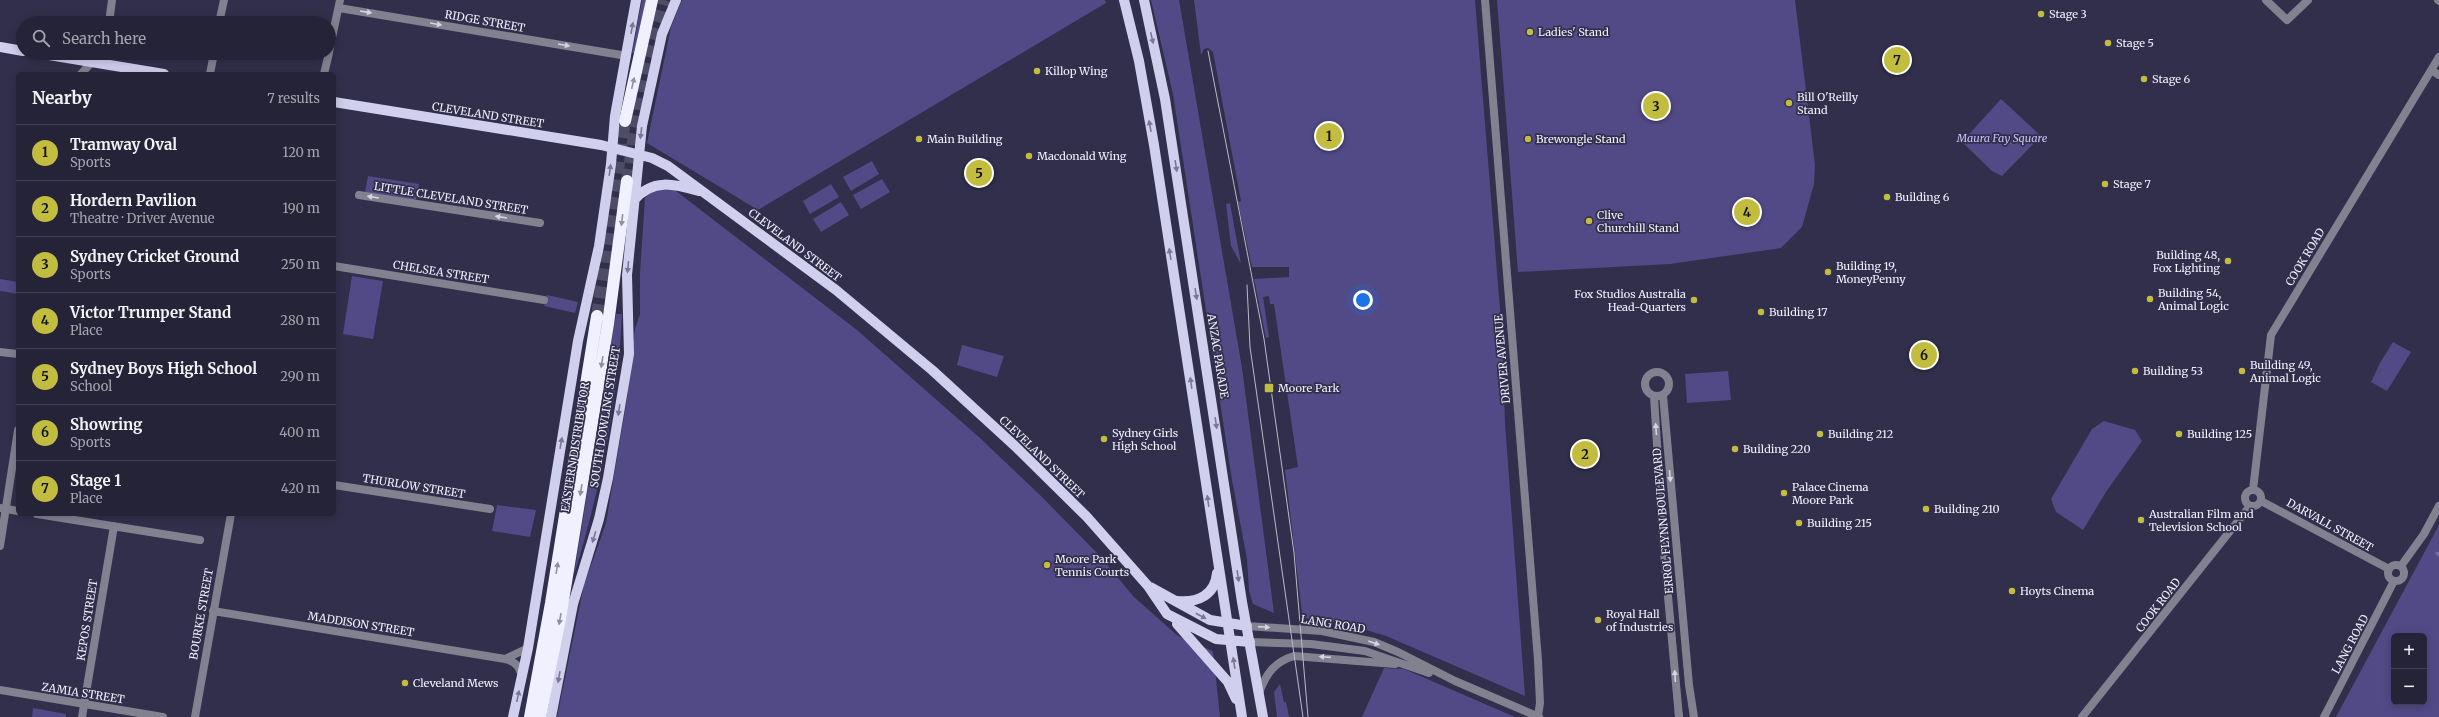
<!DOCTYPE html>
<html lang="en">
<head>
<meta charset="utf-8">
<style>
	:root { --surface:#252338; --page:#312f43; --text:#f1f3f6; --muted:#a3a4ae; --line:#424053; --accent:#c2bd3f }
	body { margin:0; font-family:Merriweather,serif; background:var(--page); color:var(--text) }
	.controls { position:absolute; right:12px; bottom:12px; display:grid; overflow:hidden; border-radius:6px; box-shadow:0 2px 10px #0003 }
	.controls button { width:36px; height:36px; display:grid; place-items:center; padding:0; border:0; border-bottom:1px solid var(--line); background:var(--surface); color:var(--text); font:20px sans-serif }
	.you { position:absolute; left:1363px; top:300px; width:14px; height:14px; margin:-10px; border:3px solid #fff; border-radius:50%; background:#1a73e8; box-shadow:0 0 0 6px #1a73e833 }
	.badge { display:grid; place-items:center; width:26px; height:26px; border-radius:50%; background:var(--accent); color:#111; font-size:13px; font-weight:700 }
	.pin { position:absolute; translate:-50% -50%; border:2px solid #fff; box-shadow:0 1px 4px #0006 }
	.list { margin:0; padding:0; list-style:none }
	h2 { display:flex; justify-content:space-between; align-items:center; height:52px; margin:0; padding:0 16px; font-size:17px }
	h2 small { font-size:13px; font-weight:400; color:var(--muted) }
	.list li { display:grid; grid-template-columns:26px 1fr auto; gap:12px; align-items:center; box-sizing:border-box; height:56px; padding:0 16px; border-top:1px solid var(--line) }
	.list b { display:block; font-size:15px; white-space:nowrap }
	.list p { margin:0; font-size:13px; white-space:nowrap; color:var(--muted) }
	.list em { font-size:13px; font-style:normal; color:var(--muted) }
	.icon { flex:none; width:22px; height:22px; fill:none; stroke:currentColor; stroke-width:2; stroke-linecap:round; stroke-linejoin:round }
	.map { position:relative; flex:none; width:2439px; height:717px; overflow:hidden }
	.search { position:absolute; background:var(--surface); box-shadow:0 2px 10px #0003; left:16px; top:16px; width:320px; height:44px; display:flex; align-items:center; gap:10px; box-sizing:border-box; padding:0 14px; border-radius:22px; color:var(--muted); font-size:15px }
	.panel { position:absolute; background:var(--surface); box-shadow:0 2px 10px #0003; left:16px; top:72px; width:320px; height:444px; border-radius:6px }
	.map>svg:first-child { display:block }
</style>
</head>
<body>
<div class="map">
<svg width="2439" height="717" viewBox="0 0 2439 717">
	<rect width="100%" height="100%" fill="#312f4b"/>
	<path fill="#514a86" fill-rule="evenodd" d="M642,0H646L634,53H632Z
		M682,0H1105L1106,3L758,210L647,143L671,27Z
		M1151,0H1179L1242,368L1274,613L1253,604L1249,591L1247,559L1232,480L1173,94Z
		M1194,0H1475L1502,334L1505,423L1525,696L1386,636L1346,624L1305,618V613H1302L1285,470L1298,467L1274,304H1270L1269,296L1263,297L1269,337L1266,338L1254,279L1289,277V267H1252L1238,202L1241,201L1213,52L1208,48L1204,49L1201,55Z
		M1497,0H1795L1815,165L1814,184L1802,227L1781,248L1670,264L1518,272Z
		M2001,99L2041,136L2002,176L1992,171L1962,142Z
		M872,161L879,174L851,191L843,177Z
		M368,176L419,184L416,201L365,193Z
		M882,179L890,192L861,209L853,195Z
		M831,184L839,197L810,214L803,201Z
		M666,188L676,191L857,330L980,438L1041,496L1099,555L1134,597L1178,636L1213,651L1220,717H557L584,585L606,523L627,399L635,329L640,314V273L645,198L655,190Z
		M841,202L849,215L821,232L813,219Z
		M1230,203L1241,264L1231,246L1226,204Z
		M352,276L383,281L373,339L343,334Z
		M0,279L18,282V294L0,291Z
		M547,295L578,302L575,313L544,306Z
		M616,314H622C618,401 600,491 574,575Z
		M2393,342L2411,352L2387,391L2371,382L2380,363Z
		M962,345L1004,356L997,377L957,365Z
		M1728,371L1731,400L1687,403L1685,374Z
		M2104,421L2135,430L2142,441L2106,492L2083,530L2056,512L2051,499L2092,429Z
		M497,505L536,510L530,537L492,531Z
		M2439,525V717H2336ZM2394,636H2424V702H2394Z
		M1384,668L1404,669L1515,717H1362Z
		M1280,684L1284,702H1286L1289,717H1277L1274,692Z
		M33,708L66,714V717H32Z"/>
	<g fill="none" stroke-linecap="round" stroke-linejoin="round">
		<path stroke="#766fb5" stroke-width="3" d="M2437,553L2439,555"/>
		<path stroke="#4e4c66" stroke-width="12" stroke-dasharray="12 6" stroke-linecap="butt" d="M627,181L645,65L664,0
			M597,316L625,121"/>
		<path stroke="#818190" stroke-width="8" d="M1485,0L1538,660L1540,703L1538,716
			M2266,0L2287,20L2308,0
			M2438,0L2439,1
			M339,8L627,56
			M219,23L224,0
			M2431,70L2439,75
			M210,74L214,53
			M359,195L540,223
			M334,266L544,300
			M0,352L18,354
			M1645 384a12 12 0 1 1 24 0a12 12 0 1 1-24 0Z
			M1663,395L1689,685L1694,717
			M1654,396L1663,541L1679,717
			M334,485L490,509
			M2245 498a8 8 0 1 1 16 0a8 8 0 1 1-16 0Z
			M2253,490L2271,335L2439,57
			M2261,501L2389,569
			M0,508L18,511
			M37,514L200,540
			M213,611L505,659C516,662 519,666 522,676
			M505,659L528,648
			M0,690L163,717
			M82,717L114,526
			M2082,717L2250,506"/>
		<path stroke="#818190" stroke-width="8" d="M109,23L112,0
			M329,52L340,0
			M81,74L100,53
			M324,74L329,53
			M0,546L18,430
			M2388 573a8 8 0 1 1 16 0a8 8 0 1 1-16 0Z
			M2401,566L2424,534L2439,506
			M1247,626L1322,631L1374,642L1398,652L1455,681L1539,717
			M1250,642L1311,644L1365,651L1429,673
			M1259,693C1266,674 1274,662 1294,656L1395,664
			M195,717L231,514
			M1679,717V715
			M2324,717L2394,581"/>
		<path stroke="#d0cfed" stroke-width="10" d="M1124,0L1139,61L1154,145L1242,717
			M1144,0L1165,99L1242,602L1263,717
			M0,47L23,51
			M37,53L164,74
			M334,102L601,145L652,158L668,166L836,290L932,370L1015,446L1087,517L1148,586L1167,614L1216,639L1250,642
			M634,200C653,178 674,184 699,191
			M1150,587L1210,620L1247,626
			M1177,601C1198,603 1215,595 1217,573
			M1177,624L1228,682L1236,699
			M513,717L528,648L578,341L599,246L611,164L615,116L636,0
			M551,717L573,604L599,519L608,478L629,354L627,275L642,126L662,34L676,0"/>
		<path stroke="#f0f0ff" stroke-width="12" d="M625,121L652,0
			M530,717L551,603L597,316
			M540,717L560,619L608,324L627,181"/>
		<path stroke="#bab9cc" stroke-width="1" d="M1208,51L1264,339L1294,553L1308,717
			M1247,285L1250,347L1303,717"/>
	</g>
	<defs><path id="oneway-solid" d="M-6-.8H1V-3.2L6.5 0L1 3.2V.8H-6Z"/></defs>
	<g fill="#d4d4e2">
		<use href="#oneway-solid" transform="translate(366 12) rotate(9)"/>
		<use href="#oneway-solid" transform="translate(436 24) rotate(10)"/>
		<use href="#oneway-solid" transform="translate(564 45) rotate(10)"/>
		<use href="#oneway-solid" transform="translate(373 197) rotate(-171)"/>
		<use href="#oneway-solid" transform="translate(501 217) rotate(-171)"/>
		<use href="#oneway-solid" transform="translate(1656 429) rotate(-94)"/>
		<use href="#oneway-solid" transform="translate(1670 476) rotate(85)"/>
		<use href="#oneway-solid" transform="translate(1264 627) rotate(4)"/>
		<use href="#oneway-solid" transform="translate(1374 643) rotate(19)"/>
		<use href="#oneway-solid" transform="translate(1325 657) rotate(-176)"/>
		<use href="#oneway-solid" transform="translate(1675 676) rotate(-94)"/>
	</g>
	<g fill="#797794">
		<use href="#oneway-solid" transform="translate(632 28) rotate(-80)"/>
		<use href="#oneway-solid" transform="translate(1152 38) rotate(77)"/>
		<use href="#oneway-solid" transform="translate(1150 126) rotate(-100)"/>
		<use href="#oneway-solid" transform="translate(641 133) rotate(97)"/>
		<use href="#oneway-solid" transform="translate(1176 166) rotate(81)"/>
		<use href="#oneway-solid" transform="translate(610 170) rotate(-82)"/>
		<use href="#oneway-solid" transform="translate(1170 254) rotate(-99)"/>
		<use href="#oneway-solid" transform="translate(628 267) rotate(95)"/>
		<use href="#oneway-solid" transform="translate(1196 294) rotate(81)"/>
		<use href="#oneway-solid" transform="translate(1191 383) rotate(-98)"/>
		<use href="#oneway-solid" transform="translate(619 410) rotate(99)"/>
		<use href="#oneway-solid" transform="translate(1216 423) rotate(82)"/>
		<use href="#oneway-solid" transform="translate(561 443) rotate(-80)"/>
		<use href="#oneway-solid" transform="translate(1208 501) rotate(-98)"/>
		<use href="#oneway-solid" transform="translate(594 537) rotate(107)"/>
		<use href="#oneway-solid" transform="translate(1238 576) rotate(81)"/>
		<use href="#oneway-solid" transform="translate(1201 616) rotate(28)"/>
		<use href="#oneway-solid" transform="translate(1234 663) rotate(-99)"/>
		<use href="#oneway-solid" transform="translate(559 677) rotate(100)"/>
		<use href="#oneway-solid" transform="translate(518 696) rotate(-78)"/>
	</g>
	<g fill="#9090a5">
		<use href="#oneway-solid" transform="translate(633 83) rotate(-77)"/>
		<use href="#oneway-solid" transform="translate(622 220) rotate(97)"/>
		<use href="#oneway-solid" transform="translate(602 362) rotate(99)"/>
		<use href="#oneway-solid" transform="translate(581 490) rotate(99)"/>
		<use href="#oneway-solid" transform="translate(557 568) rotate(-81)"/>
		<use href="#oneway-solid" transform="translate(560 619) rotate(100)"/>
	</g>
	<g fill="#c2bd3f" stroke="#312f4b" stroke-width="1.5">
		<circle cx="2041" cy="14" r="4"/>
		<circle cx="1530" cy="32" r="4"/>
		<circle cx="2108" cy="43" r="4"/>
		<circle cx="1037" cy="71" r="4"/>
		<circle cx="2144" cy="79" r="4"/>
		<circle cx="1789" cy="103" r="4"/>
		<circle cx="919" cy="139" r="4"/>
		<circle cx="1528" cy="139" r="4"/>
		<circle cx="1029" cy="156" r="4"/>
		<circle cx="2105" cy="184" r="4"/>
		<circle cx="1887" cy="197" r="4"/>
		<circle cx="1589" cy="221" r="4"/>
		<circle cx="2228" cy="261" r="4"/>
		<circle cx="1828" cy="272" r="4"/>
		<circle cx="2150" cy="299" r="4"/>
		<circle cx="1694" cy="300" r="4"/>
		<circle cx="1761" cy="312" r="4"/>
		<circle cx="2135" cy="371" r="4"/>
		<circle cx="2242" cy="371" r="4"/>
		<rect x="1264" y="383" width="10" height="10" rx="2"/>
		<circle cx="1820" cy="434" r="4"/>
		<circle cx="2179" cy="434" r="4"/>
		<circle cx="1104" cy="439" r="4"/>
		<circle cx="1735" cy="449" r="4"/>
		<circle cx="1784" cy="493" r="4"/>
		<circle cx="1926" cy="509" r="4"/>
		<circle cx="2141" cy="520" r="4"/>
		<circle cx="1799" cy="523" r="4"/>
		<circle cx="1047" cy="565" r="4"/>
		<circle cx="2012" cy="591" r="4"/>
		<circle cx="1598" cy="620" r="4"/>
		<circle cx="405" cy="683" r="4"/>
	</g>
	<g text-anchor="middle" stroke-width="3.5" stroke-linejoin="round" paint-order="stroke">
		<g font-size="11" fill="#efeffe" stroke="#312f4b" text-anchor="start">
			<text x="2049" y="18">Stage 3</text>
			<text x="1538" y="36">Ladies' Stand</text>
			<text x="2116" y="47">Stage 5</text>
			<text x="1045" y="75">Killop Wing</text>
			<text x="2152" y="83">Stage 6</text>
			<text x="1797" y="101">Bill O'Reilly<tspan x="1797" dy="13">Stand</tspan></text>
			<text x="927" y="143">Main Building</text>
			<text x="1536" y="143">Brewongle Stand</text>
			<text x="1037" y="160">Macdonald Wing</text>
			<text x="2113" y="188">Stage 7</text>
			<text x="1895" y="201">Building 6</text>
			<text x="1597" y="219">Clive<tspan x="1597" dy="13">Churchill Stand</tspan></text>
			<text x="2220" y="259" text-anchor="end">Building 48,<tspan x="2220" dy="13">Fox Lighting</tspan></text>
			<text x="1836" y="270">Building 19,<tspan x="1836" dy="13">MoneyPenny</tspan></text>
			<text x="2158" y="297">Building 54,<tspan x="2158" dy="13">Animal Logic</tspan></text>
			<text x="1686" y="298" text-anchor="end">Fox Studios Australia<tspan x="1686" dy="13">Head-Quarters</tspan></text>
			<text x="1769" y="316">Building 17</text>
			<text x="2250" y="369">Building 49,<tspan x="2250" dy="13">Animal Logic</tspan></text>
			<text x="2143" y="375">Building 53</text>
			<text x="1278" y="392">Moore Park</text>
			<text x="1112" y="437">Sydney Girls<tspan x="1112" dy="13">High School</tspan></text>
			<text x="1828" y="438">Building 212</text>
			<text x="2187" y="438">Building 125</text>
			<text x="1743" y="453">Building 220</text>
			<text x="1792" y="491">Palace Cinema<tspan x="1792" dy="13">Moore Park</tspan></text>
			<text x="1934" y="513">Building 210</text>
			<text x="2149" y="518">Australian Film and<tspan x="2149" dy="13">Television School</tspan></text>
			<text x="1807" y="527">Building 215</text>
			<text x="1055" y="563">Moore Park<tspan x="1055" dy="13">Tennis Courts</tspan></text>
			<text x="2020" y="595">Hoyts Cinema</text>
			<text x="1606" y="618">Royal Hall<tspan x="1606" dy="13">of Industries</tspan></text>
			<text x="413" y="687">Cleveland Mews</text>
		</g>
		<g font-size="11" fill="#efeffe" stroke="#312f4b">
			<text transform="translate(485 21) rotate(10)" y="4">RIDGE STREET</text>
			<text transform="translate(488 115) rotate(9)" y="4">CLEVELAND STREET</text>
			<text transform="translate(451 198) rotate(9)" y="4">LITTLE CLEVELAND STREET</text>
			<text transform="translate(795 245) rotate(37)" y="4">CLEVELAND STREET</text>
			<text transform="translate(2305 257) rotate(-59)" y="4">COOK ROAD</text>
			<text transform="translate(441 272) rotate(9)" y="4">CHELSEA STREET</text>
			<text transform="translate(1218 356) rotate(81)" y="4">ANZAC PARADE</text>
			<text transform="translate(1502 359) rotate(-95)" y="4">DRIVER AVENUE</text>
			<text transform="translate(605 417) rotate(-81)" y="4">SOUTH DOWLING STREET</text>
			<text transform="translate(575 447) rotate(-81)" y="4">EASTERN DISTRIBUTOR</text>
			<text transform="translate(1042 457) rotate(44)" y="4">CLEVELAND STREET</text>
			<text transform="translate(414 486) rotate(9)" y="4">THURLOW STREET</text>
			<text transform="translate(1663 521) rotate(-95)" y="4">ERROL FLYNN BOULEVARD</text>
			<text transform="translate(2330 525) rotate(29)" y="4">DARVALL STREET</text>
			<text transform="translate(2158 605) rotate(-52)" y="4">COOK ROAD</text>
			<text transform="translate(201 614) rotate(-80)" y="4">BOURKE STREET</text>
			<text transform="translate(87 620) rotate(-81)" y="4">KEPOS STREET</text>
			<text transform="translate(361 624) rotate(9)" y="4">MADDISON STREET</text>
			<text transform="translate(1333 624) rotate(9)" y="4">LANG ROAD</text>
			<text transform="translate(2350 644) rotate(-62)" y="4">LANG ROAD</text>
			<text transform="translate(83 693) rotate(9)" y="4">ZAMIA STREET</text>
		</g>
		<g font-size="11" font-style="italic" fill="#c7c4ff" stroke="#312f4b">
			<text x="2002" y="142">Maura Fay Square</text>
		</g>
	</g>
</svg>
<div class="controls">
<button>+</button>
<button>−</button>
</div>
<div class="you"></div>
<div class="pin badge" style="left:1329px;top:136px">1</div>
<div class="pin badge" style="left:1585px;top:454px">2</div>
<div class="pin badge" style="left:1656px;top:106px">3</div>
<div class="pin badge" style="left:1747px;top:212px">4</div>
<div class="pin badge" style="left:979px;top:173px">5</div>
<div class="pin badge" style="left:1924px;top:355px">6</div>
<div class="pin badge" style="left:1897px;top:60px">7</div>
<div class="search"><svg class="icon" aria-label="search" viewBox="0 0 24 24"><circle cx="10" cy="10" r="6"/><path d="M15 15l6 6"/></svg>Search here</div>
<section class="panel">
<h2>Nearby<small>7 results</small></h2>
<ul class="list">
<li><span class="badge">1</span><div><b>Tramway Oval</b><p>Sports</p></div><em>120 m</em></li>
<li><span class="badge">2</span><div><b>Hordern Pavilion</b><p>Theatre · Driver Avenue</p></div><em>190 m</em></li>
<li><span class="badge">3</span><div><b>Sydney Cricket Ground</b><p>Sports</p></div><em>250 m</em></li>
<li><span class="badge">4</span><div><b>Victor Trumper Stand</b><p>Place</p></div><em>280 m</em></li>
<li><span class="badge">5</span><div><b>Sydney Boys High School</b><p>School</p></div><em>290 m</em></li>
<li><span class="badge">6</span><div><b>Showring</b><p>Sports</p></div><em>400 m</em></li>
<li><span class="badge">7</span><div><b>Stage 1</b><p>Place</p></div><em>420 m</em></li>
</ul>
</section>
</div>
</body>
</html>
